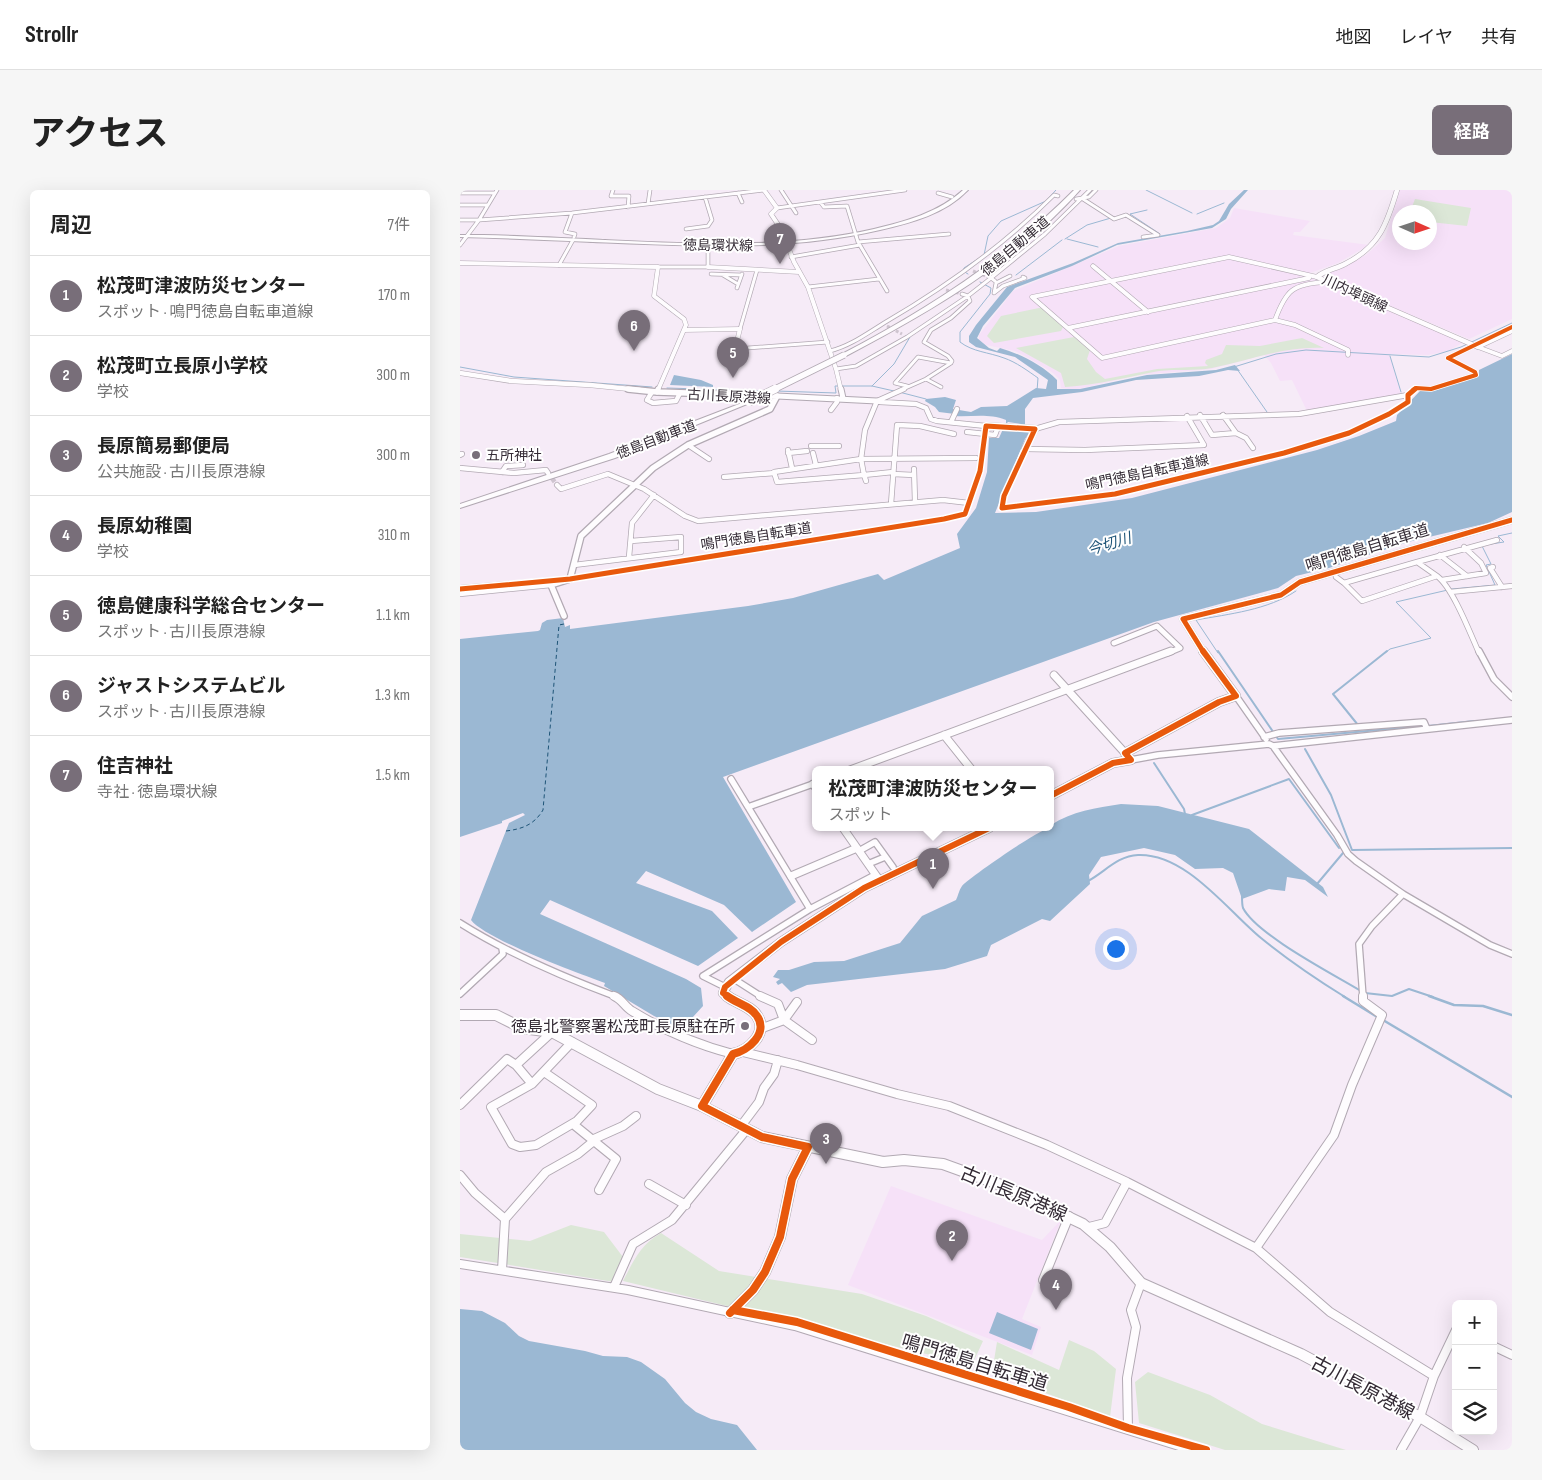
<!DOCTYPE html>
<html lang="ja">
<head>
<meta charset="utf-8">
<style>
	:root { --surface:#fff; --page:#f6f6f6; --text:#222; --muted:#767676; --line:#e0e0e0; --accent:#786e79 }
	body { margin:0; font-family:"Sofia Sans Condensed","Noto Sans JP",sans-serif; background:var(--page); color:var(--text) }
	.controls { position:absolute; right:15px; bottom:15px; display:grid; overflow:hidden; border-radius:8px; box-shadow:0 5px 20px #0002 }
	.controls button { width:45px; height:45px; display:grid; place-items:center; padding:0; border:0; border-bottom:1px solid var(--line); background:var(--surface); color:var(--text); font:25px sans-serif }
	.compass { position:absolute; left:932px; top:15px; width:45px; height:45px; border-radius:50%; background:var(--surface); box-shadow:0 5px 20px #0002; rotate:93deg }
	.you { position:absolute; left:655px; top:758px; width:18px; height:18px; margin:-12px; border:4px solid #fff; border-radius:50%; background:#1a73e8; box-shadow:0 0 0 8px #1a73e833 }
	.badge { display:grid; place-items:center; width:32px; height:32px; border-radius:50%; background:var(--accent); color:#fff; font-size:16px; font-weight:700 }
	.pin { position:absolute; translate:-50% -41px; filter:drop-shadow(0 1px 2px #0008) }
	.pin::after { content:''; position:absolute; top:26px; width:18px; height:15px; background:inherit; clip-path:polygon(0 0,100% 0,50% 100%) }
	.popup { position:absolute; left:352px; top:576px; width:242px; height:65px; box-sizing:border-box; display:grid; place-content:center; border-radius:8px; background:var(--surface); filter:drop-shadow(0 1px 4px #0005); font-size:16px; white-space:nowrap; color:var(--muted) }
	.popup b { font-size:19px; color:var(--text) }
	.popup::after { content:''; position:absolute; left:50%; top:100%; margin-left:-10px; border:10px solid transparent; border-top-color:var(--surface) }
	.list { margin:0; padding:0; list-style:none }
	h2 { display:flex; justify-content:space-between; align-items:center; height:65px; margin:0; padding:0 20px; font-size:21px }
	h2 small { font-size:16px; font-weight:400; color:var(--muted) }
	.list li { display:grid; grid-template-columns:32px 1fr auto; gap:15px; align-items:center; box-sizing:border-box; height:80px; padding:0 20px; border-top:1px solid var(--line) }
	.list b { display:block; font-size:19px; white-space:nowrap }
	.list p { margin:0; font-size:16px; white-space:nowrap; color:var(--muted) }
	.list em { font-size:16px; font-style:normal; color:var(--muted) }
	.icon { flex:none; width:28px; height:28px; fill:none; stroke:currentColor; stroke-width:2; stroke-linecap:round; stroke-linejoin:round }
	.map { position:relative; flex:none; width:1052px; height:1260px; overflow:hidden; border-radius:8px }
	header { display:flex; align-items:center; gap:30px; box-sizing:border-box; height:70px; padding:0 25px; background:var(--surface); border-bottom:1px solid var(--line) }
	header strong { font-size:24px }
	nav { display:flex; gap:28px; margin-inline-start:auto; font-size:18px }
	.intro { display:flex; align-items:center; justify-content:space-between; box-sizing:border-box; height:120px; padding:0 30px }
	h1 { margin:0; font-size:35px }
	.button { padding:12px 22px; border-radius:8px; background:var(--accent); color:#fff; font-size:18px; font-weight:700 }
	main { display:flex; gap:30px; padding:0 30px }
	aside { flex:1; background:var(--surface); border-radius:8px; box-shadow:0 5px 20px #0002 }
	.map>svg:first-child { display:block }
</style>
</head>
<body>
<header>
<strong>Strollr</strong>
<nav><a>地図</a><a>レイヤ</a><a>共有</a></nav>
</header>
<div class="intro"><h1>アクセス</h1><a class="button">経路</a></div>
<main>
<aside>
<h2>周辺<small>7件</small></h2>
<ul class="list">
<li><span class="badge">1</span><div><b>松茂町津波防災センター</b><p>スポット · 鳴門徳島自転車道線</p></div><em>170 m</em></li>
<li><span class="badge">2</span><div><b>松茂町立長原小学校</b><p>学校</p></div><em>300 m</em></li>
<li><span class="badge">3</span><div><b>長原簡易郵便局</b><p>公共施設 · 古川長原港線</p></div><em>300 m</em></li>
<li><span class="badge">4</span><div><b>長原幼稚園</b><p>学校</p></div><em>310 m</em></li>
<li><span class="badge">5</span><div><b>徳島健康科学総合センター</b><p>スポット · 古川長原港線</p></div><em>1.1 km</em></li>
<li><span class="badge">6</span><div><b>ジャストシステムビル</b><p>スポット · 古川長原港線</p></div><em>1.3 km</em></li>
<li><span class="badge">7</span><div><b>住吉神社</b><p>寺社 · 徳島環状線</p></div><em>1.5 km</em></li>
</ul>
</aside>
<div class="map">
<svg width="1052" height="1260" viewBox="0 0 1052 1260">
	<rect width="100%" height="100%" fill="#f6ebf7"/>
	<path fill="#f6e1f8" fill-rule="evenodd" d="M940,0H1052V129L1009,149L866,89V84L906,65L925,48ZM939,22H969V52H939Z
		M774,18L850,31L840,42H834L833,45L909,55L878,73L850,83L848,87L1004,152L988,161L968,165L929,164L941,205L847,221L832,190L820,191L811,173L804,165L751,179L678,185L619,199H608L601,198L600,190L593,183L570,169L555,161L526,155L519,150V145L553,101L659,56L756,38L770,28Z
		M431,996L582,1050L601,1030L562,1129L581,1137L572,1165L388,1095Z"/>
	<path fill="#dce7d7" d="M955,9L1011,18L1007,36L970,32L969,22H950Z
		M579,118H583L603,137L601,141L534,153L527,146L541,126Z
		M614,147L630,160L627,169L636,182L645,189L697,179L748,176L745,173L746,170L762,164L766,155L800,156L842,148L864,158C824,156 791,170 752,178C735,181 716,179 699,181C668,187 637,195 605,197L601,183L556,158Z
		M111,1035L144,1042L163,1067L154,1092L0,1067V1044L70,1051Z
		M201,1043L259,1081L402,1104L466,1126L523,1151L512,1175L163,1091C174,1070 180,1055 201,1043Z
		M609,1150L634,1161L656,1179L650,1227L532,1183L537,1152L599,1180Z
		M688,1182L750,1205L802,1234L886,1260H765L679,1233L675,1192Z"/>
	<path fill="#9bb8d3" d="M784,0H788L771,19L766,29L752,38L657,55L612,76L555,98L523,136L517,148L529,158L537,161L540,158C561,164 582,175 597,190V199H620L687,185L756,180L775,175L780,181L768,180L739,186L676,190L622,202L573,208L565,219V238L561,237V234L548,232L546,234V230C528,223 513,227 495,226V224L479,222L475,217L465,211L466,209L485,207L496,210L493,219L511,222L521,217L547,216L576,198L586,199L588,190L555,167L516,157L509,152V146L516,135L547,97L613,73L658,53L727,41L753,35L759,31L769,14Z
		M1052,164V322L1028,333L948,352L869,378L836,386L818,398L694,432L263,587L336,712L292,742L264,715L186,681L176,693L252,721L278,748L238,776L90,710L80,724L226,789L241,798L243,816L222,839L194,826L144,796L145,793C120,784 25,749 11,730L49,633L65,625L63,623L42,631V633L0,647V449L78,441L80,440L82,433L87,430L103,428L105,437L110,435V439L288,416L333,408L418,384L424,390L500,358L497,344L516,318L527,282L529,248H539L543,239L570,242L565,249L535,323L576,322L672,308L857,260L899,246L936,231L937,225L960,201H971L1019,186V180Z
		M214,185L241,190L253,195V197L210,195Z
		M661,614L698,616L789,639L863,697L868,707L845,690L827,687L825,701L809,699L782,709L773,683L763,678L735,679L715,665L684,658L641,667L629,685L630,694L590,731L582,729L531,755L527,766L485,779L347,795L331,802L322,793L318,795L316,792L320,789L313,787L318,780H329L354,772L384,771L440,753L462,726L496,710C498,706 499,700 502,696C510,687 581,638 590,638L591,635C612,621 636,618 661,614Z
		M0,1119L22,1121L45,1133L59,1146L69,1151L125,1161L143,1166L167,1167L181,1172L205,1189L225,1213L236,1222L251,1229L277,1235L297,1260H0Z
		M537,1122L578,1139L571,1160L529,1143Z"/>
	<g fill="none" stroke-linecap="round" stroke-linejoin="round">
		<path stroke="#9bb8d3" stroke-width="1" d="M686,0L732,23
			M687,20L670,24L700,44
			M737,24L764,13
			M605,49L627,35L651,28
			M607,49L638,57
			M508,84L503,81L504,78L524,65L528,46L541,31L586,11L596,0
			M556,85L602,50
			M520,92L531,98L530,104L500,142V152C513,162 528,162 544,168C556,172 568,181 578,188L577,201
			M930,166L941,202
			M0,177L54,187L192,197
			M774,177L816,164L846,160L969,167L1001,157L1052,133
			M777,179L807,222
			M412,196L434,174L450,147
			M207,198L304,201
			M316,201L376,203L375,196H412L434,201
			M439,202L466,209
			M1031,354L1044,352L1038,346L1052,343
			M758,463L736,430C769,424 808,420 836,401
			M925,463L930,459L971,448L936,412L992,399L1035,395L1026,375L1031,374L1022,356"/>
		<path stroke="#9bb8d3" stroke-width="2" d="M758,461L818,549L963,536
			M898,535L873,504L927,461
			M968,536L1014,531
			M845,559L871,605L892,660L1052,658
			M694,573L724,619L725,624
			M732,625L829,589L879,658
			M628,691C645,682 657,666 678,665C726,663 768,721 801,748C828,770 856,789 885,807
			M857,694L883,663
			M782,706C782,709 782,715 783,718C797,745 873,784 901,801
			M905,803L932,806L949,799L973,807"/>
		<path stroke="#9bb8d3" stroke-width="2.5" d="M883,806L919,828
			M969,806L994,815L1023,816L1052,825
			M923,830L1052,907"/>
		<path stroke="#1e5477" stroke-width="1" stroke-dasharray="4 3" stroke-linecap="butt" d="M46,641C62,639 74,635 83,620L99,435L104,434"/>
		<path stroke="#cfc5d0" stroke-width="3" stroke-dasharray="3 2" stroke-linecap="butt" d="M564,40L579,43
			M513,81L528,87
			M486,100L502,104
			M427,136L442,144"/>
		<path stroke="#cfc5d0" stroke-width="4.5" stroke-dasharray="4.5 2" stroke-linecap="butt" d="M88,283L97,295"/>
		<g stroke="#b2a9b3" stroke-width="4.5">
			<path id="minor-far3" d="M37,0L19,30L112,23L304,0
				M153,0L151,6H169L168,17
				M321,0L336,23
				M0,3H34
				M278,3L282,12
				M478,3L492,7
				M616,9L629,7L636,0
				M623,9L654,29L666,25L698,45L683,47
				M361,13L364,17L387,16L398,52L427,101
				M188,14L190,0
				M0,15H28
				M317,18L445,0
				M112,23L105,42L115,44L114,47
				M0,30H19
				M226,39L248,36L252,30L245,7
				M398,52L489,44
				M0,55L19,30
				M331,67L400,55
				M99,75L113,50
				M198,77H248V61L245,55
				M251,84L281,85
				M263,85L278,94
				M550,86L536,93L534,103L543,96L565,88L563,87
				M535,91L531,88L585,44L630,0
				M348,97L419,89
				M277,98L282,84
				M280,139L297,80
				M275,159L368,152
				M370,161C390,156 406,144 424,133C486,97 543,56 594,5L598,6
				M376,179L396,176L447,147L508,106L531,88
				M466,189L481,197
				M447,196L435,193L458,167L491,173
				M441,200L466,189L491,173L492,171L488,166L464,152L471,140L491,128L510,111L508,106L502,104"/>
		</g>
		<g stroke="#b2a9b3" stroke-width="6">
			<path id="minor-far2" d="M444,199L417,211L405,240L401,269L516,268
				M192,202L187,210L193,213L216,211L220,203
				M420,212L456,214L466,218L471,229L477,231L526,236
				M371,220L377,212V208
				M740,225L752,245L776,243
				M763,225L776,243L786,248L793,258
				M491,232L497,219
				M575,239L599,232L839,224L948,205
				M507,242L535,245L538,237
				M228,255L249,269
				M351,256H379
				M565,259L625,260L744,255L727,226
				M328,260L332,278
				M328,263L347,261
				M353,263L356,275
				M0,264H2L0,265
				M401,269L404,285L317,292L314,282Z
				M0,278L54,283L86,280L88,283
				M454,279L455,312
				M42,282L46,276L63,275
				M433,284L454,285
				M264,287L315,283
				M406,291L404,285L433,282
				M97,295L101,299L148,284L184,299L225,326L238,331L483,310L509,313
				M431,314L437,235L460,236L494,244
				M980,365L1007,386
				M169,367L172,333L194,305
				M957,372L1037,350
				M957,372L977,386L902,411L884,393Z
				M114,375L221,362V347L171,351
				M1033,377L1030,378L1042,397
				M977,386C993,398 1010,443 1019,463
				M876,387L884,393
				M982,390L1026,383L1021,373L1004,357
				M990,402L1052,396
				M0,404L91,395"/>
		</g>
		<g stroke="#b2a9b3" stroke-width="8">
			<path id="minor-far1" d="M1019,461L1034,489L1052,507
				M776,506L806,549
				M804,547L819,543L964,532L967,539
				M813,556L877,645L888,664L896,671L943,704L1030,755L1052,764
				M671,570L698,565L809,554L813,556L1052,530
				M288,617L353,594
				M399,661L415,652L433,677
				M408,674L425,667
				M350,719L415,685
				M0,733C49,764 103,787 157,807
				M243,786L350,719L271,589
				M243,786L265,797
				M274,789L302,807
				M0,804L43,764L42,758
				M903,807L899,754L912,736L943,704"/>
		</g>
		<g stroke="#b2a9b3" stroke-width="10">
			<path id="minor" d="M154,806C162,809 165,817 172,821C203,840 238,855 273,864
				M337,812L324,830L352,850
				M300,839L324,830L318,814L300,806
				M283,862L337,875L437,904L489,916L587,955L667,992L796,1058L870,1122L974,1186
				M84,882L132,915L117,931L76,955L60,957L52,954L31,917L72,894L112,852
				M72,894L56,875L92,842
				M0,915L47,869L56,875
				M113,934L156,969L139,1000
				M281,936L299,912L304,898L314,884L318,870
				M134,949L163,936L176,926
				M0,985L15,1003L45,1029L42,1080
				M189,994L226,1015
				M45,1029L86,982L118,964L135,950
				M629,1037L645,1033L667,992
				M796,1058L874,945L892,895L922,825L903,811V806
				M0,1074L168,1100L335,1136L732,1260
				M583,1090L609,1026
				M154,1097L173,1054L212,1030L287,939
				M1033,1156L1052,1165
				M668,1238L667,1188L676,1137L671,1120L681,1093
				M941,1260L960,1227L974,1186L996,1140"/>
		</g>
		<g stroke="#b2a9b3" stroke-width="5">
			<path id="tertiary-far2" d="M304,0L317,18L311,24L321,39L334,72L348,97L376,179L381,200
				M0,73L198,77L194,106L224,129L226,135L198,200
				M633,76L688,122
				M248,77L339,82
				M857,87L769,67L572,107L642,168L815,130L835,135L888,160V165
				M815,130C826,100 833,94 865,92
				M608,138L849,88
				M224,140L280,139L275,159
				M1018,157L1052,141
				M1018,157L1042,166L1052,161"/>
		</g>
		<g stroke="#b2a9b3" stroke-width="7">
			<path id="tertiary-far1" d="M381,199L383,208
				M197,202L198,199
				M317,206L417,211
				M654,453L697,436L720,458L708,463"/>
		</g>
		<g stroke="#b2a9b3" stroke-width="9">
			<path id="tertiary" d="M594,485L665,563
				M484,545L512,580
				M390,580L711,461
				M356,593L353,594L356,598
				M383,638L420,691
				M331,686L397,658"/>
		</g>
		<g stroke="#b2a9b3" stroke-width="5.5">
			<path id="secondary-far3" d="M937,0C927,34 919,57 885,74C876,79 865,80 857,87L1018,157
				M0,183L51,191L130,195L180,200"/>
		</g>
		<g stroke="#b2a9b3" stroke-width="8">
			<path id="secondary-far2" d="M526,236L575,239L565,259
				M0,399L95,391
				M104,426L91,395L110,389L121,346L193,278L228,255L310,219L317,206L197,202L168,199
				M744,463L723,429L821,405L840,392L1052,330"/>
		</g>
		<g stroke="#b2a9b3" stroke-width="10">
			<path id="secondary-far1" d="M590,606L653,573L671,570L665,563L759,512L776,506L743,461
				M268,807L263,803L269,792L321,752L404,698L529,638"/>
		</g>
		<g stroke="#b2a9b3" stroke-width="12">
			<path id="secondary" d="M0,825H36L62,838L92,842L198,899L242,916L302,947L423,972L444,970L483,974L541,995L623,1034L650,1057L681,1093L841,1164L960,1227L1013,1260
				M242,916L273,864C288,861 309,843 297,826C291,816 276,813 267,806
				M270,1123L293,1100L305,1082L320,1047L332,989L348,957"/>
		</g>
		<g stroke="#b2a9b3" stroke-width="2">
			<path id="primary" d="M503,0H508C485,24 451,33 420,40C325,62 229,56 133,52C88,50 44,48 0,47V45H23C64,46 104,48 145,50C234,54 326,59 414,39C446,31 478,23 503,0Z"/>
		</g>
		<g stroke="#b2a9b3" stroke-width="2">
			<path id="motorway" d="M614,0H620C556,72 470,122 386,166H382V164C470,118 544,70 614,0Z
				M287,211L292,212L155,268L0,318V314L149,264Z"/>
		</g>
		<use href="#minor-far3" stroke="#fefcfe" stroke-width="3"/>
		<use href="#minor-far2" stroke="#fefcfe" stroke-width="4.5"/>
		<use href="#minor-far1" stroke="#fefcfe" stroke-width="5.5"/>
		<use href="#minor" stroke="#fefcfe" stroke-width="8"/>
		<use href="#tertiary-far2" stroke="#fefcfe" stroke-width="4"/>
		<use href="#tertiary-far1" stroke="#fefcfe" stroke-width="5"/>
		<use href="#tertiary" stroke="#fefcfe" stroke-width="7"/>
		<use href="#secondary-far3" stroke="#fefcfe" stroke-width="4.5"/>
		<use href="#secondary-far2" stroke="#fefcfe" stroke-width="5.5"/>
		<use href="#secondary-far1" stroke="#fefcfe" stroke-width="8"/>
		<use href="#secondary" stroke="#fefcfe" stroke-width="10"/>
		<use href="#primary" fill="#fefcfe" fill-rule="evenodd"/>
		<use href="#motorway" fill="#fefcfe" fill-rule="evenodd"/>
		<g stroke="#b2a9b3" stroke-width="7" stroke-linecap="butt">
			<path id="motorway-bridge-far1" d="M313,200L384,165"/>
		</g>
		<g stroke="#b2a9b3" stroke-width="9" stroke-linecap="butt">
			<path id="motorway-bridge" d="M289,212L315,199"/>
		</g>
		<use href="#motorway-bridge-far1" stroke="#fefcfe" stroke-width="5.5"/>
		<use href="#motorway-bridge" stroke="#fefcfe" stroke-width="8"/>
		<g stroke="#fff" stroke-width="5.5">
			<path id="cycleway-far3" d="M988,168L1052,137
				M953,200L956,198L971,199L1016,185L1015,182L988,168"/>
		</g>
		<g stroke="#fff" stroke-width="8">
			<path id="cycleway-far2" d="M0,399L110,389L484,329L505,324L520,281L526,236L575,239L544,306L542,318L655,304L824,263L889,243L929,224L948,212V205L955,199
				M744,463L723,429L821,405L840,392L1052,330"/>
		</g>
		<g stroke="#fff" stroke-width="9">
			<path id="cycleway-far1" d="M590,606L653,573L671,570L665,563L759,512L776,506L743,461
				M268,807L263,803L265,797L321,752L404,698L529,638"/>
		</g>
		<g stroke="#fff" stroke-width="11">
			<path id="cycleway" d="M267,806C276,813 291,816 297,826C309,843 288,861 273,864L242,916L302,947L348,957L332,989L320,1047L305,1082L293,1100L270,1123
				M273,1120L337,1132L609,1217L668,1238L746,1260"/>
		</g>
		<use href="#cycleway-far3" stroke="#e8590c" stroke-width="4"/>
		<use href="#cycleway-far2" stroke="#e8590c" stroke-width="5"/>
		<use href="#cycleway-far1" stroke="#e8590c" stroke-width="6"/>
		<use href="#cycleway" stroke="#e8590c" stroke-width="8"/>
	</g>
	<g fill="#786e79" stroke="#fff" stroke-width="2">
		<circle cx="16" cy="265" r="5"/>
		<circle cx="285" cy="836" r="5"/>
	</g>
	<g text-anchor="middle" stroke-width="4" stroke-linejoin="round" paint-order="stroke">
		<g font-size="14" fill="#342b35" stroke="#fff">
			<text transform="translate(258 55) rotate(1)" y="5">徳島環状線</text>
			<text transform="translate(555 56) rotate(-40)" y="5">徳島自動車道</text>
			<text transform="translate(895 103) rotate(25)" y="5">川内埠頭線</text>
			<text transform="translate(269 206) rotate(3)" y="5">古川長原港線</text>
			<text transform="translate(196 249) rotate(-21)" y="5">徳島自動車道</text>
			<text transform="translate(687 282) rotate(-12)" y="5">鳴門徳島自転車道線</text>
			<text transform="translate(296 346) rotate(-9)" y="5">鳴門徳島自転車道</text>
		</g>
		<g font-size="14" fill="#342b35" stroke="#fff" text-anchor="start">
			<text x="26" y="270">五所神社</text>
		</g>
		<g font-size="15" font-style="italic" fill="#1e5477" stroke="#fff">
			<text transform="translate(649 354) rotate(-17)" y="5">今切川</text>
		</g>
		<g font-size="16" fill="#342b35" stroke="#fff">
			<text transform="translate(907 357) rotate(-17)" y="6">鳴門徳島自転車道</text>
		</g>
		<g font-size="16" fill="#342b35" stroke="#fff" text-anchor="end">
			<text x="275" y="842">徳島北警察署松茂町長原駐在所</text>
		</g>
		<g font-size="19" fill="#342b35" stroke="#fff">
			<text transform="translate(554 1003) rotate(23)" y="7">古川長原港線</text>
			<text transform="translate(515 1172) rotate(17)" y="7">鳴門徳島自転車道</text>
			<text transform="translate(903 1197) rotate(28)" y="7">古川長原港線</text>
		</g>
	</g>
</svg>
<div class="controls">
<button>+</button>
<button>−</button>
<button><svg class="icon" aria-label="layers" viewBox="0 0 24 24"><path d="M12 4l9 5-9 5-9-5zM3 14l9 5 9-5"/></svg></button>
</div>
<svg class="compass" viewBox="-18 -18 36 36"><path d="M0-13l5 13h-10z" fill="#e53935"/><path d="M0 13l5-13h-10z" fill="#767676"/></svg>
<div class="you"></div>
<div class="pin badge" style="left:473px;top:699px">1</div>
<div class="popup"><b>松茂町津波防災センター</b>スポット</div>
<div class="pin badge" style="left:492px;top:1071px">2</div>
<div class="pin badge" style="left:366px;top:974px">3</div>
<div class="pin badge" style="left:596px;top:1120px">4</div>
<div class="pin badge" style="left:273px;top:188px">5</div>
<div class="pin badge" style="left:174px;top:161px">6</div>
<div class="pin badge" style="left:320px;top:74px">7</div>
</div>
</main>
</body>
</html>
